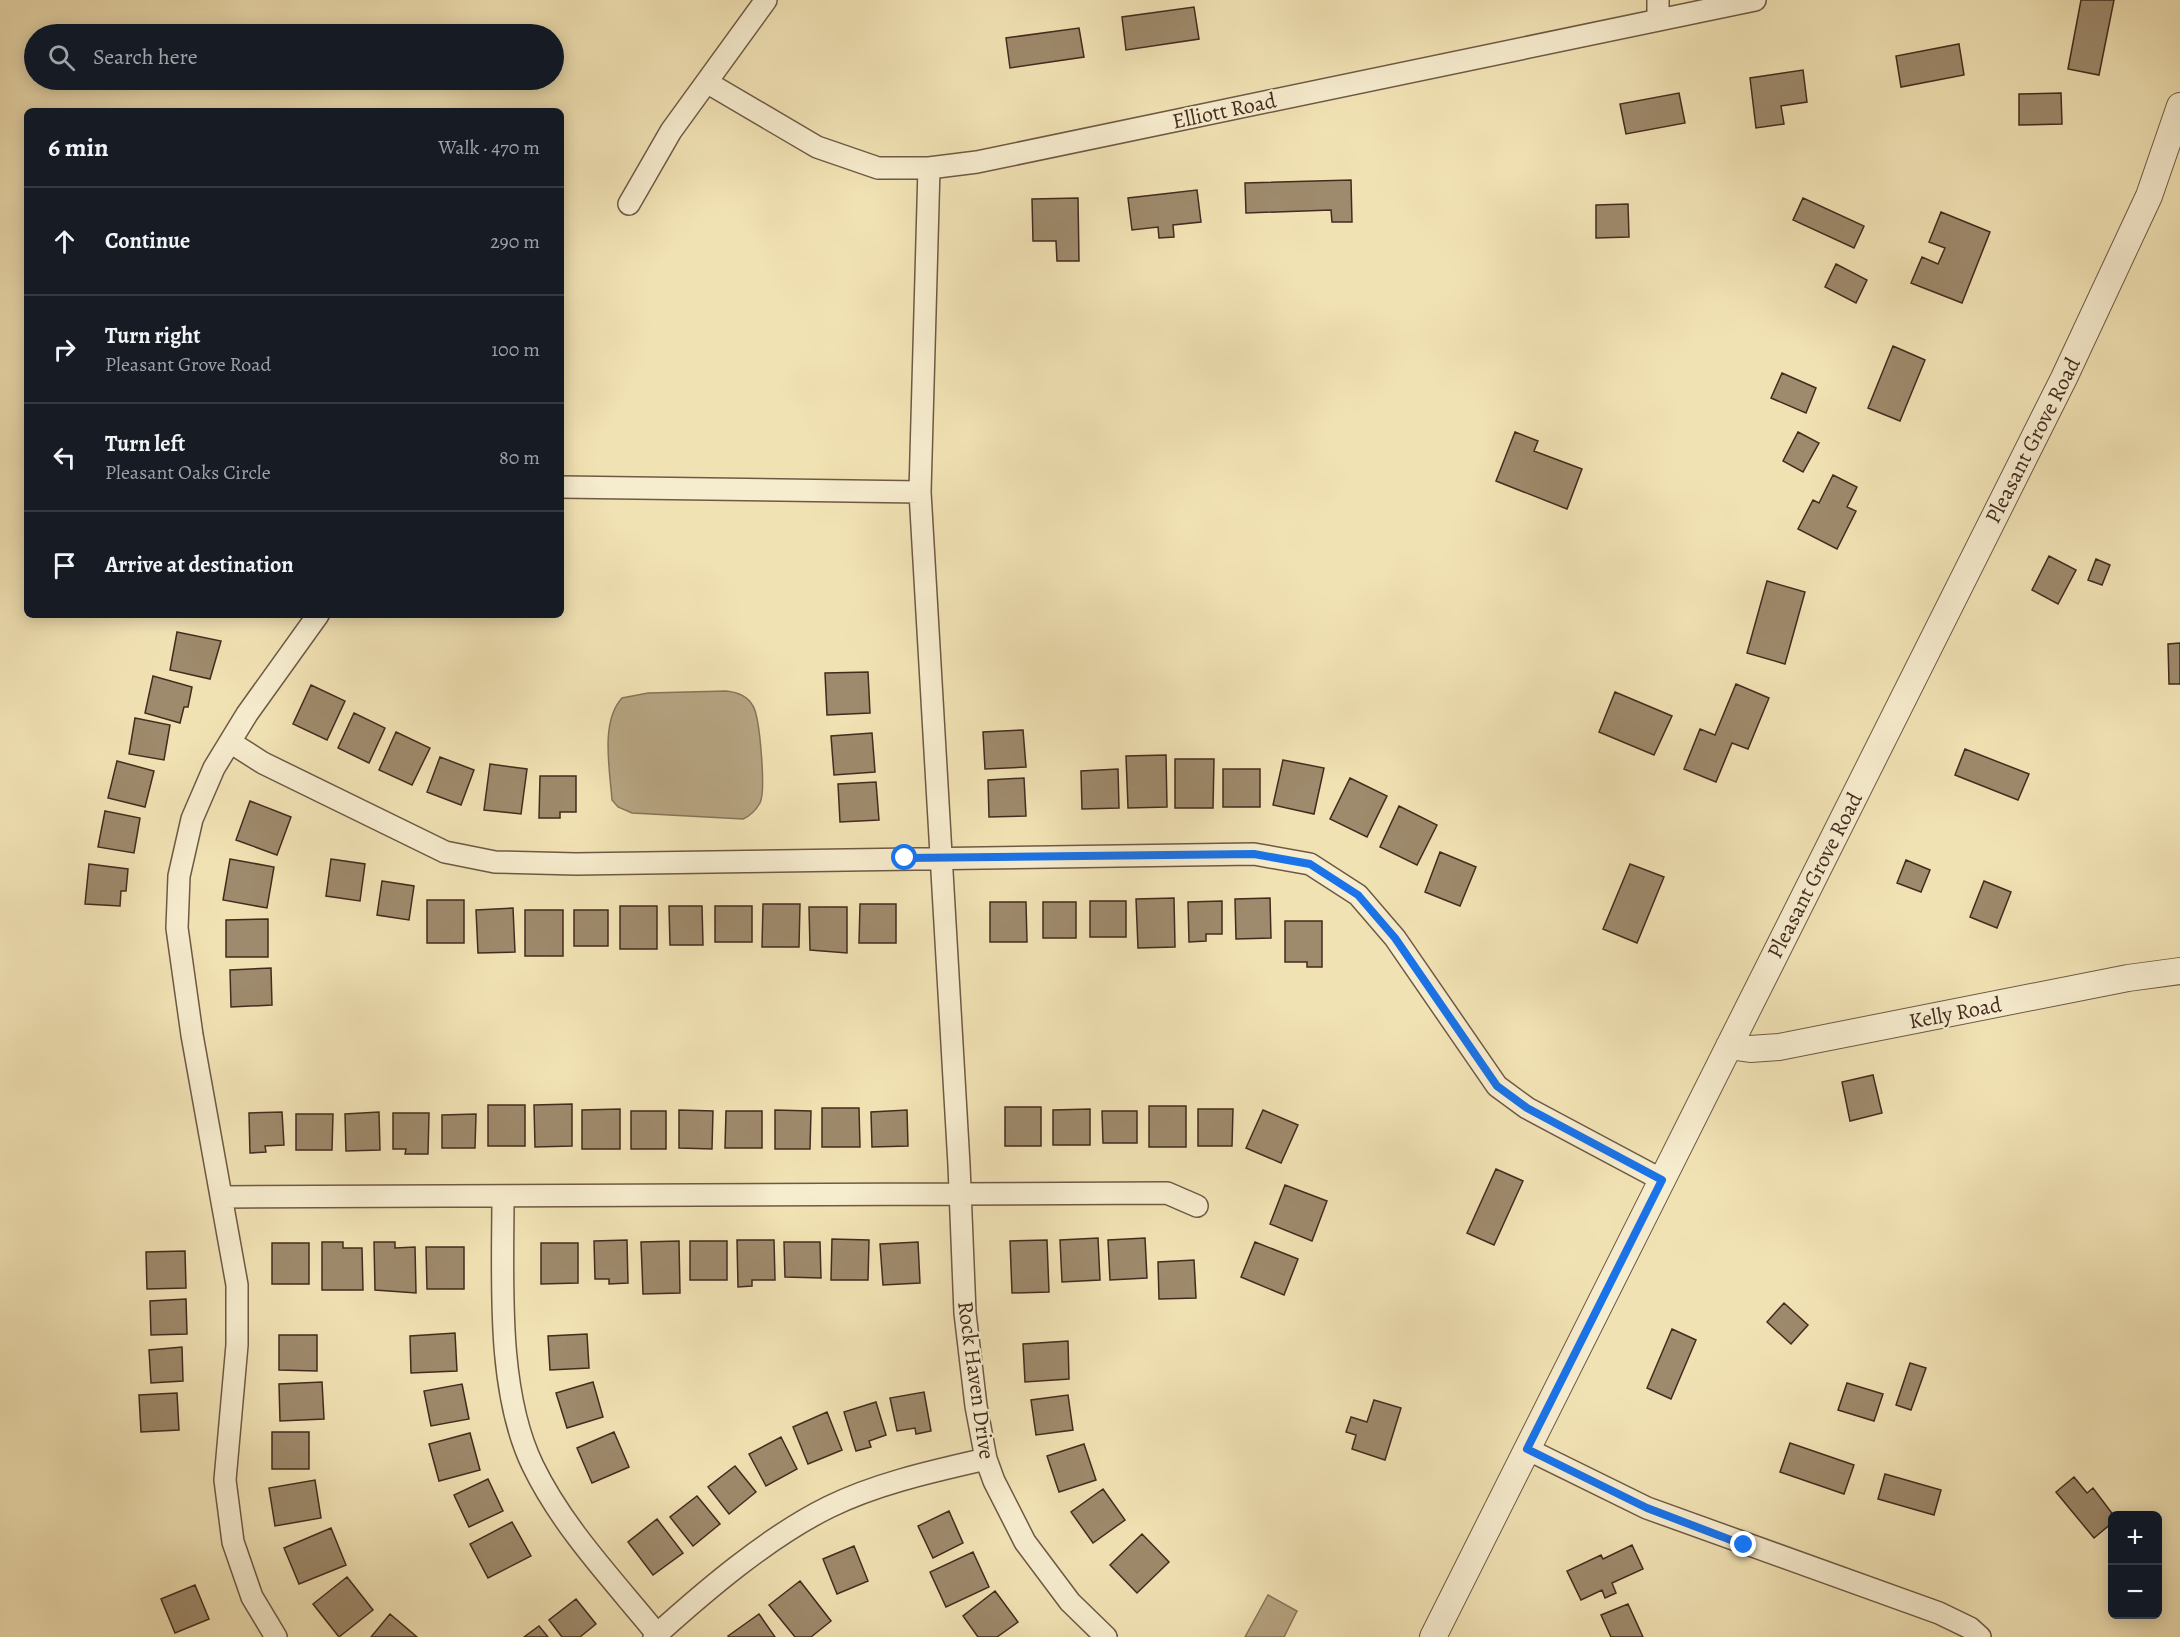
<!DOCTYPE html>
<html lang="en">
<head>
<meta charset="utf-8">
<style>
	:root { --surface:#171b24; --page:#242831; --text:#f1f3f6; --muted:#9ea1a6; --line:#363941 }
	body { margin:0; font-family:Alegreya,serif; background:var(--page); color:var(--text) }
	.controls { position:absolute; right:18px; bottom:18px; display:grid; overflow:hidden; border-radius:9px; box-shadow:0 3px 15px #0003 }
	.controls button { width:54px; height:54px; display:grid; place-items:center; padding:0; border:0; border-bottom:2px solid var(--line); background:var(--surface); color:var(--text); font:30px sans-serif }
	.stop { position:absolute; width:18px; height:18px; margin:-14px; border:4px solid #1a73e8; border-radius:50%; background:#fff }
	.stop.end { background:#1a73e8; border-color:#fff; box-shadow:0 2px 6px #0008 }
	.list { margin:0; padding:0; list-style:none }
	h2 { display:flex; justify-content:space-between; align-items:center; height:78px; margin:0; padding:0 24px; font-size:26px }
	h2 small { font-size:20px; font-weight:400; color:var(--muted) }
	.list li { display:grid; grid-template-columns:39px 1fr auto; gap:18px; align-items:center; box-sizing:border-box; height:108px; padding:0 24px; border-top:2px solid var(--line) }
	.list b { display:block; font-size:22px; white-space:nowrap }
	.list p { margin:0; font-size:20px; white-space:nowrap; color:var(--muted) }
	.list em { font-size:20px; font-style:normal; color:var(--muted) }
	.icon { flex:none; width:33px; height:33px; fill:none; stroke:currentColor; stroke-width:2; stroke-linecap:round; stroke-linejoin:round }
	.map { position:relative; flex:none; width:2180px; height:1637px; overflow:hidden }
	.search { position:absolute; background:var(--surface); box-shadow:0 3px 15px #0003; left:24px; top:24px; width:540px; height:66px; display:flex; align-items:center; gap:15px; box-sizing:border-box; padding:0 21px; border-radius:33px; color:var(--muted); font-size:22px }
	.panel { position:absolute; background:var(--surface); box-shadow:0 3px 15px #0003; left:24px; top:108px; width:540px; height:510px; border-radius:9px }
	.map>svg:first-child { display:block }
</style>
</head>
<body>
<div class="map">
<svg width="2180" height="1637" viewBox="0 0 2180 1637">
	<rect width="100%" height="100%" fill="#f1e2b4"/>
	<filter id="stains"><feTurbulence type="fractalNoise" baseFrequency=".00333" numOctaves="4"/><feColorMatrix values="0 0 0 0 .2 0 0 0 0 .09 0 0 0 0 .02 0 0 0 .5 -.17"/></filter>
	<radialGradient id="worn" r=".72"><stop offset=".6" stop-color="#630" stop-opacity="0"/><stop offset="1" stop-color="#630" stop-opacity=".3"/></radialGradient>
	<path fill="#b6a481" stroke="#887459" stroke-width="1.5" d="M726,691C737,692 747,695 753,706C760,718 766,791 760,803C756,810 750,816 743,819L632,813L618,807L612,800C610,770 600,722 622,698L648,693Z
		M1268,1595L1297,1611L1284,1637H1245Z"/>
	<path fill="#9e8a6c" stroke="#442b1e" stroke-width="1.5" d="M2081,0H2114L2099,75L2068,69Z
		M1194,7L1199,39L1126,50L1122,17Z
		M1079,28L1084,57L1010,68L1006,38Z
		M1959,44L1964,75L1901,87L1896,56Z
		M1803,70L1807,102L1781,106L1784,124L1756,128L1750,78Z
		M1679,93L1685,123L1626,134L1620,104Z
		M2061,93L2062,124L2019,125V94Z
		M1351,180L1352,222H1332L1331,210L1246,213L1245,183Z
		M1197,190L1201,222L1173,225L1174,237L1159,238L1158,227L1132,230L1128,198Z
		M1078,198L1079,261H1057L1056,241H1033L1032,199Z
		M1803,198L1864,226L1854,248L1793,220Z
		M1628,204L1629,237L1596,238V205Z
		M1941,212L1990,232L1962,303L1911,283L1922,257L1938,264L1945,248L1929,242Z
		M1836,264L1867,280L1856,303L1825,287Z
		M1893,346L1925,360L1900,421L1868,408Z
		M1782,373L1816,388L1806,413L1771,398Z
		M1515,432L1538,441L1534,451L1582,469L1567,509L1496,481Z
		M1798,432L1819,443L1803,472L1783,461Z
		M1833,475L1857,487L1847,507L1856,511L1837,549L1798,529L1813,500L1819,503Z
		M2049,556L2076,570L2058,604L2032,590Z
		M2096,559L2110,565L2102,585L2088,580Z
		M1767,581L1805,592L1785,664L1747,653Z
		M177,632L221,641L210,679L170,670Z
		M2180,643V684H2169L2168,644Z
		M868,672L870,713L827,715L825,673Z
		M153,676L192,687L188,707H184L180,723L145,713Z
		M1736,684L1769,698L1748,749L1732,743L1716,782L1684,769L1700,729L1715,735Z
		M311,685L345,701L327,740L293,724Z
		M1615,692L1672,716L1654,755L1599,732Z
		M354,713L385,728L369,763L338,748Z
		M135,718L170,725L164,760L129,754Z
		M1023,730L1026,767L985,769L983,732Z
		M396,732L430,748L412,785L379,770Z
		M872,733L875,772L834,775L831,736Z
		M1965,749L2029,774L2018,800L1955,775Z
		M1166,755L1167,807L1128,808L1126,756Z
		M440,757L474,770L461,805L427,792Z
		M1175,759H1214L1213,808H1175Z
		M1283,760L1324,768L1314,814L1273,805Z
		M117,761L154,771L145,807L108,798Z
		M490,764L527,769L521,814L484,810Z
		M1118,769L1119,808L1082,809L1081,771Z
		M1223,769H1260V807H1223Z
		M540,776H576V812H560V818H539Z
		M1024,778L1026,816L989,817L988,780Z
		M1350,778L1387,796L1367,837L1330,819Z
		M876,782L879,820L840,822L838,784Z
		M250,801L291,817L277,855L236,840Z
		M1399,806L1437,825L1417,865L1380,847Z
		M105,811L140,818L134,853L98,847Z
		M1440,852L1476,867L1460,906L1425,892Z
		M230,859L274,867L267,908L223,900Z
		M331,859L365,864L360,901L326,896Z
		M1906,860L1930,870L1921,892L1897,883Z
		M89,864L128,869L126,891H121L120,906L85,904Z
		M1630,864L1664,877L1637,943L1603,929Z
		M382,881L414,886L409,920L377,915Z
		M1984,881L2011,892L1997,928L1970,917Z
		M1174,898L1175,947L1138,948L1136,899Z
		M1270,898L1271,938L1236,939L1235,899Z
		M427,900H464V943H427Z
		M1090,901H1126V937H1090Z
		M1222,901V934H1206V941L1189,942L1188,902Z
		M990,902H1026L1027,942H990Z
		M1043,902H1076V938H1043Z
		M763,904H800L799,947H762Z
		M860,904H896V943H859Z
		M620,906H657V949H620Z
		M669,906H702L703,945H670Z
		M715,906H752V942H715Z
		M809,907H847V953L810,950Z
		M513,908L515,952L478,953L476,910Z
		M525,910H563V956H525Z
		M574,910H608V946H574Z
		M268,919V957H226V920Z
		M1285,921H1322V967H1307V962H1285Z
		M271,968L272,1005L231,1007L230,970Z
		M1873,1075L1882,1113L1850,1121L1842,1082Z
		M572,1104V1146L535,1147L534,1105Z
		M488,1105H525V1146H488Z
		M1149,1106H1186V1147H1149Z
		M1005,1107H1041V1146H1005Z
		M822,1108H859L860,1147H822Z
		M620,1109V1149H582V1110Z
		M1090,1109V1145H1053V1110Z
		M1198,1109H1233L1232,1146H1198Z
		M679,1110L713,1111L712,1149L679,1148Z
		M775,1110L811,1111L810,1149H775Z
		M907,1110L908,1146L872,1147L871,1112Z
		M1263,1110L1298,1125L1281,1163L1246,1148Z
		M631,1111H666V1149H631Z
		M726,1111H762V1148H725Z
		M1102,1111H1137V1143H1103Z
		M282,1112L284,1145L265,1146L266,1152L250,1153L249,1113Z
		M379,1112L380,1150L346,1151L345,1114Z
		M393,1113H429L428,1154H405L406,1149H393Z
		M296,1114H333L332,1150H296Z
		M476,1114L475,1148H442V1115Z
		M1496,1169L1523,1181L1494,1245L1467,1233Z
		M1285,1185L1327,1201L1312,1241L1270,1224Z
		M1098,1238L1100,1280L1062,1282L1060,1240Z
		M1145,1238L1147,1278L1110,1280L1108,1240Z
		M832,1239L869,1240L868,1280H831Z
		M627,1240L628,1283L609,1284V1279H595L594,1241Z
		M737,1240H774L775,1280H752V1286L738,1287Z
		M1047,1240L1049,1292L1012,1293L1010,1241Z
		M679,1241L680,1293L643,1294L641,1242Z
		M690,1241H727V1280H690Z
		M322,1242H343V1248H362L363,1290H322Z
		M374,1242H395V1248L415,1247L416,1293L375,1290Z
		M784,1242H820L821,1278L785,1277Z
		M918,1242L920,1283L883,1285L880,1244Z
		M1255,1242L1298,1259L1284,1295L1241,1277Z
		M272,1243H309V1284H272Z
		M541,1243H578V1283L541,1284Z
		M426,1247H464V1289H427Z
		M185,1251L186,1288L147,1289L146,1252Z
		M1194,1260L1196,1298L1159,1299L1158,1262Z
		M186,1299L187,1334L151,1335L150,1301Z
		M1784,1303L1808,1325L1791,1344L1767,1322Z
		M1672,1329L1696,1340L1671,1399L1647,1388Z
		M455,1333L457,1371L411,1373L410,1336Z
		M587,1334L589,1368L550,1370L548,1336Z
		M279,1335H317V1371L279,1370Z
		M1068,1341L1069,1379L1025,1382L1023,1344Z
		M182,1347L183,1381L151,1383L149,1350Z
		M1910,1363L1926,1368L1911,1410L1896,1405Z
		M322,1382L324,1419L280,1421L279,1384Z
		M593,1382L603,1417L567,1428L556,1393Z
		M1847,1383L1883,1394L1874,1421L1838,1410Z
		M462,1384L469,1419L431,1426L424,1391Z
		M924,1392L931,1431L916,1434L915,1428L897,1431L890,1398Z
		M177,1393L179,1430L141,1432L139,1395Z
		M1068,1395L1073,1430L1036,1435L1031,1400Z
		M1374,1400L1401,1408L1385,1460L1352,1449L1356,1435L1346,1432L1351,1417L1367,1422Z
		M876,1402L886,1435L869,1441L871,1447L856,1451L844,1412Z
		M827,1412L842,1450L808,1464L793,1427Z
		M272,1432H309V1469H272Z
		M614,1432L629,1467L592,1483L577,1448Z
		M470,1433L480,1470L439,1481L429,1444Z
		M781,1437L797,1469L766,1486L749,1454Z
		M1790,1443L1854,1465L1844,1494L1780,1472Z
		M1084,1444L1096,1480L1059,1492L1047,1456Z
		M735,1466L756,1492L729,1514L708,1487Z
		M1885,1474L1941,1490L1934,1515L1878,1499Z
		M2074,1477L2087,1493L2093,1488L2114,1516L2112,1523L2094,1538L2056,1492Z
		M488,1479L503,1511L469,1527L454,1495Z
		M315,1480L321,1518L275,1526L269,1488Z
		M1103,1489L1125,1520L1093,1543L1071,1512Z
		M697,1496L720,1524L693,1546L670,1517Z
		M949,1511L963,1543L933,1558L918,1526Z
		M657,1519L683,1553L653,1575L628,1542Z
		M512,1522L531,1556L488,1578L470,1544Z
		M331,1528L346,1565L299,1584L284,1548Z
		M1142,1534L1169,1562L1137,1593L1110,1565Z
		M1632,1545L1643,1569L1612,1583L1616,1593L1605,1598L1602,1590L1581,1600L1567,1571L1601,1555L1603,1559Z
		M854,1546L868,1581L837,1594L823,1559Z
		M973,1552L989,1587L946,1607L930,1572Z
		M347,1577L373,1610L339,1637L313,1604Z
		M800,1581L831,1621L811,1637H795L769,1605Z
		M195,1585L209,1619L175,1633L161,1599Z
		M995,1591L1018,1622L997,1637H978L963,1616Z
		M576,1599L596,1624L580,1637H562L549,1620Z
		M1628,1604L1643,1637H1611L1601,1615Z
		M390,1614L417,1637H371Z
		M759,1614L775,1637H729L728,1636Z
		M539,1626L548,1637H524Z"/>
	<g fill="none" stroke-linecap="round" stroke-linejoin="round">
		<g stroke="#6f5944" stroke-width="24">
			<path id="minor" d="M1658,0V19
				M708,83L817,147L878,168H929L977,162L1755,0
				M929,168L920,492L959,1165L965,1313L976,1406L986,1459L994,1481L1025,1542L1070,1602L1106,1637
				M629,204L671,131L766,0
				M561,487L920,492
				M230,742L263,763L445,852L495,862L576,864L1254,854L1310,864L1358,895L1395,938L1497,1086L1527,1108L1662,1180
				M503,1196C503,1280 496,1390 533,1466C563,1528 614,1581 657,1634
				M223,1197L1167,1193L1197,1206
				M1527,1449L1647,1508L1939,1613L1970,1628L1980,1637
				M276,1637L252,1597L233,1542L225,1480L237,1345V1285L192,1035L177,928L179,876L192,819L214,768L247,714L318,615
				M654,1637C705,1591 768,1537 829,1507C878,1483 934,1471 986,1459"/>
		</g>
		<g stroke="#6f5944" stroke-width="28">
			<path id="tertiary" d="M1729,1046L1750,1049L1779,1047L2128,978L2180,971
				M1433,1637L2064,378L2149,196L2180,106"/>
		</g>
		<use href="#minor" stroke="#f6ecce" stroke-width="21"/>
		<use href="#tertiary" stroke="#f6ecce" stroke-width="26"/>
	</g>
	<g fill="none" stroke-linecap="round" stroke-linejoin="round">
		<path stroke="#1a73e8" stroke-width="8" d="M905,858L1254,854L1310,864L1358,895L1395,938L1497,1086L1527,1108L1662,1180L1527,1449L1647,1508L1744,1545"/>
	</g>
	<g text-anchor="middle" stroke-width="4.5" stroke-linejoin="round" paint-order="stroke">
		<g font-size="22" fill="#442b1e" stroke="#f6ecce">
			<text transform="translate(1224 110) rotate(-12)" y="8">Elliott Road</text>
			<text transform="translate(2032 440) rotate(-63)" y="8">Pleasant Grove Road</text>
			<text transform="translate(1814 875) rotate(-63)" y="8">Pleasant Grove Road</text>
			<text transform="translate(1955 1012) rotate(-11)" y="8">Kelly Road</text>
			<text transform="translate(977 1380) rotate(82)" y="8">Rock Haven Drive</text>
		</g>
	</g>
	<rect width="100%" height="100%" filter="url(#stains)"/>
	<rect width="100%" height="100%" fill="url(#worn)"/>
</svg>
<div class="controls">
<button>+</button>
<button>−</button>
</div>
<div class="stop" style="left:905px;top:858px"></div>
<div class="stop end" style="left:1744px;top:1545px"></div>
<div class="search"><svg class="icon" aria-label="search" viewBox="0 0 24 24"><circle cx="10" cy="10" r="6"/><path d="M15 15l6 6"/></svg>Search here</div>
<section class="panel">
<h2>6 min<small>Walk · 470 m</small></h2>
<ul class="list">
<li><svg class="icon" aria-label="ahead" viewBox="0 0 24 24"><path d="M12 20V5M6 11l6-6 6 6"/></svg><div><b>Continue</b></div><em>290 m</em></li>
<li><svg class="icon" aria-label="right" viewBox="0 0 24 24"><path d="M7 20v-9h11M14 6l5 5-5 5"/></svg><div><b>Turn right</b><p>Pleasant Grove Road</p></div><em>100 m</em></li>
<li><svg class="icon" aria-label="left" viewBox="0 0 24 24"><path d="M17 20v-9H6M10 6l-5 5 5 5"/></svg><div><b>Turn left</b><p>Pleasant Oaks Circle</p></div><em>80 m</em></li>
<li><svg class="icon" aria-label="arrive" viewBox="0 0 24 24"><path d="M6 21V4h12l-3 4 3 4H6"/></svg><div><b>Arrive at destination</b></div></li>
</ul>
</section>
</div>
</body>
</html>
